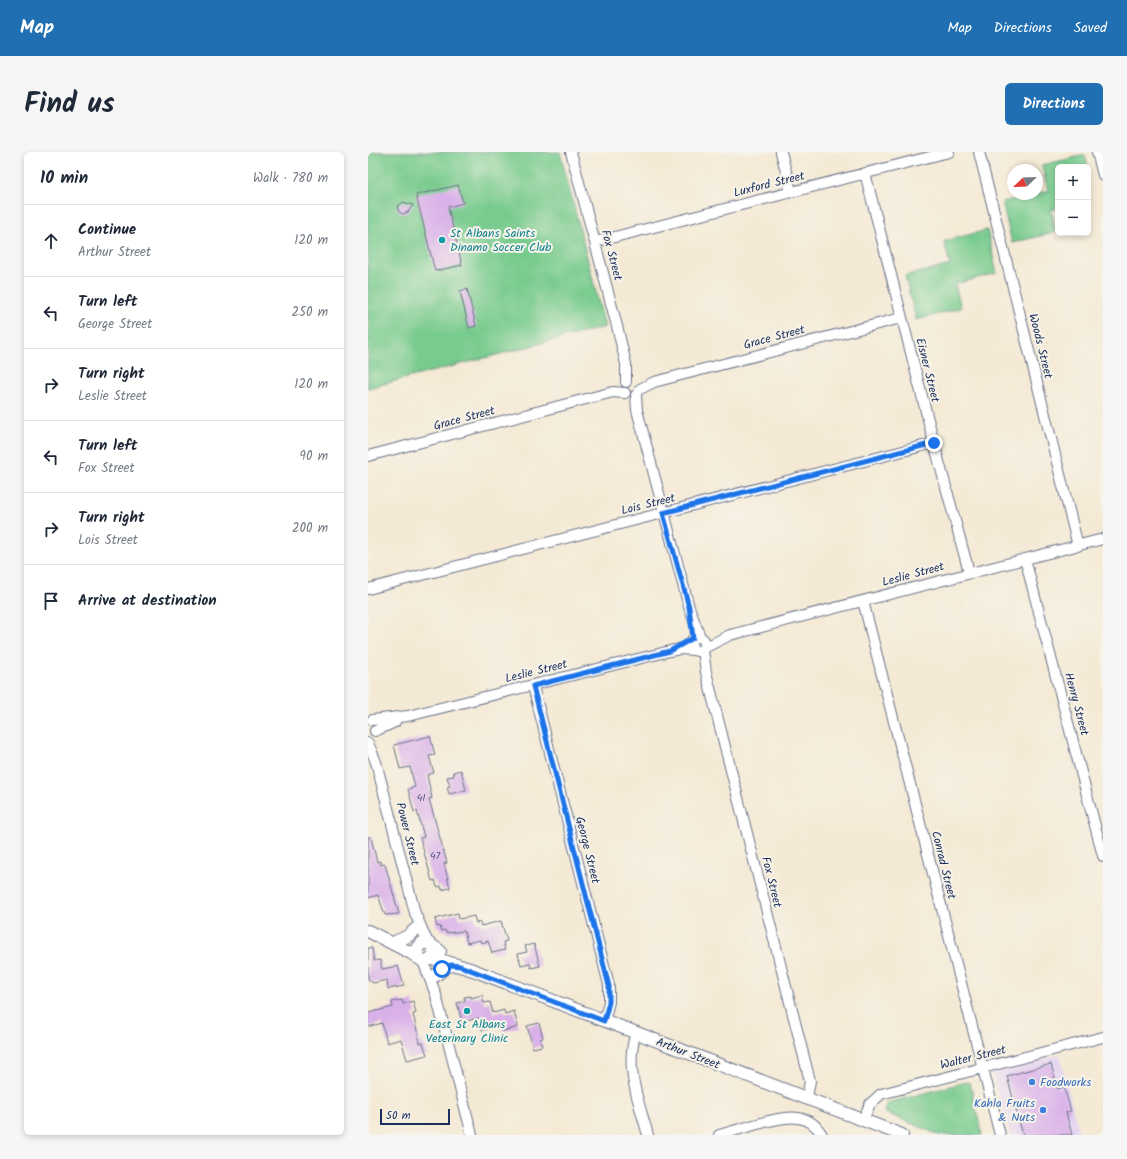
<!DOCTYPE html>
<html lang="en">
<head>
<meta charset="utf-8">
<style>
	:root { --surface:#fff; --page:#f6f6f7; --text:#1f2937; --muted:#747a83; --line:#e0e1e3; --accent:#1f6fb2 }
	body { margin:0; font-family:Kalam,sans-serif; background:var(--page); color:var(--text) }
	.controls { position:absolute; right:12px; top:12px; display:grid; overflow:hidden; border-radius:6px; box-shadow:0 2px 6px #0003 }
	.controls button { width:36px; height:36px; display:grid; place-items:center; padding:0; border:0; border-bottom:1px solid var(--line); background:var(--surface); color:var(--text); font:20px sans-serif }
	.compass { position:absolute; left:639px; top:12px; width:36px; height:36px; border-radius:50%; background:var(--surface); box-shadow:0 2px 6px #0003; rotate:247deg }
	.scale { position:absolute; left:12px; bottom:10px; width:70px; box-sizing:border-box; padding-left:4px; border:2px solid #1b2f5e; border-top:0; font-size:11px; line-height:14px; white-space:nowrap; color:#1b2f5e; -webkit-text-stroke:3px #f7f3e8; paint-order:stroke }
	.stop { position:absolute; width:12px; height:12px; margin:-9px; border:3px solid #1a73e8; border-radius:50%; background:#fff }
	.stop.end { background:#1a73e8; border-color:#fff; box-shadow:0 1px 4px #0008 }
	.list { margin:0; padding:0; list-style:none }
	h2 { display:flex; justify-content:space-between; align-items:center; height:52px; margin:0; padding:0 16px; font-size:17px }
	h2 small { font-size:13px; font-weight:400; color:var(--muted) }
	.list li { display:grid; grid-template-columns:26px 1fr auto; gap:12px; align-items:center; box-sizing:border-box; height:72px; padding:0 16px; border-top:1px solid var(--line) }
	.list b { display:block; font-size:15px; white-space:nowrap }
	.list p { margin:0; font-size:13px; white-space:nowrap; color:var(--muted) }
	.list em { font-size:13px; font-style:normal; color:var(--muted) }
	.icon { flex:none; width:22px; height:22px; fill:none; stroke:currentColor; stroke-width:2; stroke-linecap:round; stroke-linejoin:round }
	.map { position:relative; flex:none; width:735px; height:983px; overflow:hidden; border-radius:6px }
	header { display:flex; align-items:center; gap:24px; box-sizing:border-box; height:56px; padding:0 20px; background:var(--accent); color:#fff }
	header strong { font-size:19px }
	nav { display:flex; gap:22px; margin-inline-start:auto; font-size:14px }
	.intro { display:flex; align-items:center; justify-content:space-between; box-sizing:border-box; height:96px; padding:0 24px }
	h1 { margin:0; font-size:28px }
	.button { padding:10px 18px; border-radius:6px; background:var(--accent); color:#fff; font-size:14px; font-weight:700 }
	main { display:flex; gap:24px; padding:0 24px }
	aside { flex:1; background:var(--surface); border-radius:6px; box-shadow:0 2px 6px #0003 }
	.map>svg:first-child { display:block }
</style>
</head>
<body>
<header>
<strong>Map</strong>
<nav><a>Map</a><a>Directions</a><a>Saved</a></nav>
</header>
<div class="intro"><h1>Find us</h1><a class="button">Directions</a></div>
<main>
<aside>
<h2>10 min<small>Walk · 780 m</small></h2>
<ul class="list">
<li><svg class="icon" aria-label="ahead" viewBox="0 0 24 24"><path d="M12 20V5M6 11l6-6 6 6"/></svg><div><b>Continue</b><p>Arthur Street</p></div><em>120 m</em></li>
<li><svg class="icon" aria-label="left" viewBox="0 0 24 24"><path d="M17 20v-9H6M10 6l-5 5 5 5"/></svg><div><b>Turn left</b><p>George Street</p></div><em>250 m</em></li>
<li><svg class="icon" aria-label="right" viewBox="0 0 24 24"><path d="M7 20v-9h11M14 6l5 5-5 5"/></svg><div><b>Turn right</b><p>Leslie Street</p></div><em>120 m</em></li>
<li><svg class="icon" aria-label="left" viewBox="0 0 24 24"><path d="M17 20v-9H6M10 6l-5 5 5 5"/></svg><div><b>Turn left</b><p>Fox Street</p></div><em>90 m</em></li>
<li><svg class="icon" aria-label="right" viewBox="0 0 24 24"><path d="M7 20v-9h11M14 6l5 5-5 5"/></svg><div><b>Turn right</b><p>Lois Street</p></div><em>200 m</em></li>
<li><svg class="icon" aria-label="arrive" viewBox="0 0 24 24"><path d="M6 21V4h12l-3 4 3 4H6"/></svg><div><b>Arrive at destination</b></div></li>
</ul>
</aside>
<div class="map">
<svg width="735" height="983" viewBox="0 0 735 983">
	<rect width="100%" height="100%" fill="#f7f3e8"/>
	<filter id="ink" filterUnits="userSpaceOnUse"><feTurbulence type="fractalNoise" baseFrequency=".025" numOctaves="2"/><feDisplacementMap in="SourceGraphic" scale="8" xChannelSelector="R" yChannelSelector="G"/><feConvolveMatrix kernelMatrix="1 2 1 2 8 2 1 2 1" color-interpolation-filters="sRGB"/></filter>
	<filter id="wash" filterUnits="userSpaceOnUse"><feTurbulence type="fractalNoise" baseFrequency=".012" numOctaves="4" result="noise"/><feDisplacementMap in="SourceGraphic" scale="16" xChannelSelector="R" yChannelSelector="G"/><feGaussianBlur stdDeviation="0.9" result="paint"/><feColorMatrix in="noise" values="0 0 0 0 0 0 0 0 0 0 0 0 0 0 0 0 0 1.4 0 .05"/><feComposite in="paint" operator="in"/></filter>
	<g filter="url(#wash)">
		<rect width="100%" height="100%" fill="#f4e9d4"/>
		<path fill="#e4d3f1" d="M692,903L711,983H643L623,920Z"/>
		<path fill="#78cb8e" stroke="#4a7d76" d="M0,0H192L237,175L0,236Z
			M717,3L720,15H690V56L683,58L688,80L644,91L634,50L680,39L674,13Z
			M619,78L629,121L587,132L593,156L548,168L537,124L582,113L576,89Z
			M598,930L602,931L614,983H571L516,960L519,951Z"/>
		<g id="blocks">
			<path fill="#d9b0e9" d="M90,33L95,51L80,55L94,113L67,119L48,43Z
				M35,50L45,53L40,60L35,62L31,60L29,55Z
				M99,137L108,174L101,176L92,139Z
				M62,584L67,603L61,604L66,621L59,623L64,646L61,647L79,711H76L82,736L74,738L73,734L69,735L67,728L64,729L52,686L56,685L49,659L46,660L40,637L47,635L42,615L32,617L26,593Z
				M93,618L98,638L81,642L79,635L82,634L79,625L86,624L85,620Z
				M0,685H3L9,710L12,709L13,713L17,712L31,762L17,763L10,743L0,746Z
				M90,761L91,767L106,764L108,771L112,770L113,774L133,769L139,789L135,790L137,798L124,801L120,789L113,791L112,788L99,791L96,779L78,781L77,778L73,779L72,774L69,775L67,767Z
				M166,792L172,814L163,816L162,811L153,813L150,802L159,800L157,794Z
				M0,796H4L6,809L12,808L14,817L30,814L36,834L20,837L19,828L5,831L0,827Z
				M114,843L116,851L122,850L125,861L136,858L137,862L146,859L150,875L135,879L133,873L114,878L111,866L94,870L89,851L97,849L96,845L103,844V846Z
				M34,848L35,852L45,849L48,861L45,862L52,891H55L59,903L39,908L33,887L19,891L14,871L0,875V861L25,855L24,850Z
				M171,871L175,886L172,887L174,894L165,896L159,874Z
				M683,912L690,937L696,935L703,959L698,960L704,983H655L639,924Z"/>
		</g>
	</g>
	<g filter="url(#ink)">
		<use href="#blocks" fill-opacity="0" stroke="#677087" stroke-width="1"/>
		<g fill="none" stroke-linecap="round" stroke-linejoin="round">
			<g stroke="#677087" stroke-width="12">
				<path id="minor" d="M203,0L249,174L258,212V230
					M413,0L423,39
					M611,0L710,394
					M729,0L735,23
					M497,21L566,291L601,420
					M227,90L581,0
					M272,237L286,230L533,166
					M268,243L269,258L321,455L332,485
					M0,304L245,240L257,241
					M657,407L735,704
					M0,437L566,291
					M495,449L632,983
					M323 492a7 7 0 1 1 14 0a7 7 0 1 1-14 0Z
					M336,496L362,483L735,387
					M335,498L338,520L442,929L439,946
					M165,534L241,833V850L236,869
					M4,568L40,564L302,499L312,497L326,498
					M7,579L27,570
					M0,591L8,610L47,761L60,791
					M55,809L68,843L104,983
					M268,881C256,915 271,950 280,983
					M495,968L502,952L513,942L735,885
					M351,983C371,978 412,963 430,966C441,967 449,974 454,983"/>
			</g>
			<g stroke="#677087" stroke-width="14">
				<path id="tertiary" d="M0,779L43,801L55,809L64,807L66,801L65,795
					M29,789L40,784L49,776
					M49,805V796L54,791H60L72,799
					M64,807L79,810L105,818L534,983
					M67,824L79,814L87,813"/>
			</g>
			<use href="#minor" stroke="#fff" stroke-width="10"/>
			<use href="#tertiary" stroke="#fff" stroke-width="12"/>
		</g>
	</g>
	<g fill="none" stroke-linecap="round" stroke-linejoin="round" filter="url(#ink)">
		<path stroke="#1a73e8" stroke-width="5" d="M74,817L83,813L92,814L236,869L241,850V834L165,534L302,499L325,486L321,455L295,361L566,291"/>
	</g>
	<g fill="#0f9aa8" stroke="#f7f3e8" stroke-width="1.5">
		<circle cx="74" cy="88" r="4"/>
		<circle cx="99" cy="859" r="4"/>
	</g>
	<g fill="#3f7fe0" stroke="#f7f3e8" stroke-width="1.5">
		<circle cx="664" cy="930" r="4"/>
		<circle cx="675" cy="958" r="4"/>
	</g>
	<g text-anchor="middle" stroke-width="4" stroke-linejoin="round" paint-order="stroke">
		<g font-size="10" fill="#4a4f81">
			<text x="53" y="649">41</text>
			<text x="67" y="707">47</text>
		</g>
		<g font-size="12" fill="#1b2f5e" stroke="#f7f3e8">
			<text transform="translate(401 32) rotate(-14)" y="4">Luxford Street</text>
			<text transform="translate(244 103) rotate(75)" y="4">Fox Street</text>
			<text transform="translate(406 185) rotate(-15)" y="4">Grace Street</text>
			<text transform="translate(673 194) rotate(76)" y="4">Woods Street</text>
			<text transform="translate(560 218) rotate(76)" y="4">Eisner Street</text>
			<text transform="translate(96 266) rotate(-15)" y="4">Grace Street</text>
			<text transform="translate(280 352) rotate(-14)" y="4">Lois Street</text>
			<text transform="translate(545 422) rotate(-15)" y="4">Leslie Street</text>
			<text transform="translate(168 519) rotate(-14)" y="4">Leslie Street</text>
			<text transform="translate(709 552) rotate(75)" y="4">Henry Street</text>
			<text transform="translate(40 682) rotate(76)" y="4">Power Street</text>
			<text transform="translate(220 698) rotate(76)" y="4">George Street</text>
			<text transform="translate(576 713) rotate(76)" y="4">Conrad Street</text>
			<text transform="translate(404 730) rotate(76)" y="4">Fox Street</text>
			<text transform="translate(320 901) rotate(21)" y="4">Arthur Street</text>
			<text transform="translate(605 905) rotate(-14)" y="4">Walter Street</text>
		</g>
		<g font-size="12" fill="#0d838f" stroke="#f7f3e8" text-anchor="start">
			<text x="82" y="85">St Albans Saints<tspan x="82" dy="14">Dinamo Soccer Club</tspan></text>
			<text x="99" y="876" text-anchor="middle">East St Albans<tspan x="99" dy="14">Veterinary Clinic</tspan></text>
		</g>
		<g font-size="12" fill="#366cbe" stroke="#f7f3e8" text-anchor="start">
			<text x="672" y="934">Foodworks</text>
			<text x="667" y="955" text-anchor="end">Kahla Fruits<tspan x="667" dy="14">&amp; Nuts</tspan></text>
		</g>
	</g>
</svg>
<div class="controls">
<button>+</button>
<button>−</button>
</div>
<svg class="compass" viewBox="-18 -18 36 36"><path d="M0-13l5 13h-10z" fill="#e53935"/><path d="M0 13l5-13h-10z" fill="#747a83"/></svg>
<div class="scale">50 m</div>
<div class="stop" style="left:74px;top:817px"></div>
<div class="stop end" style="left:566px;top:291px"></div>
</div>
</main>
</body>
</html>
